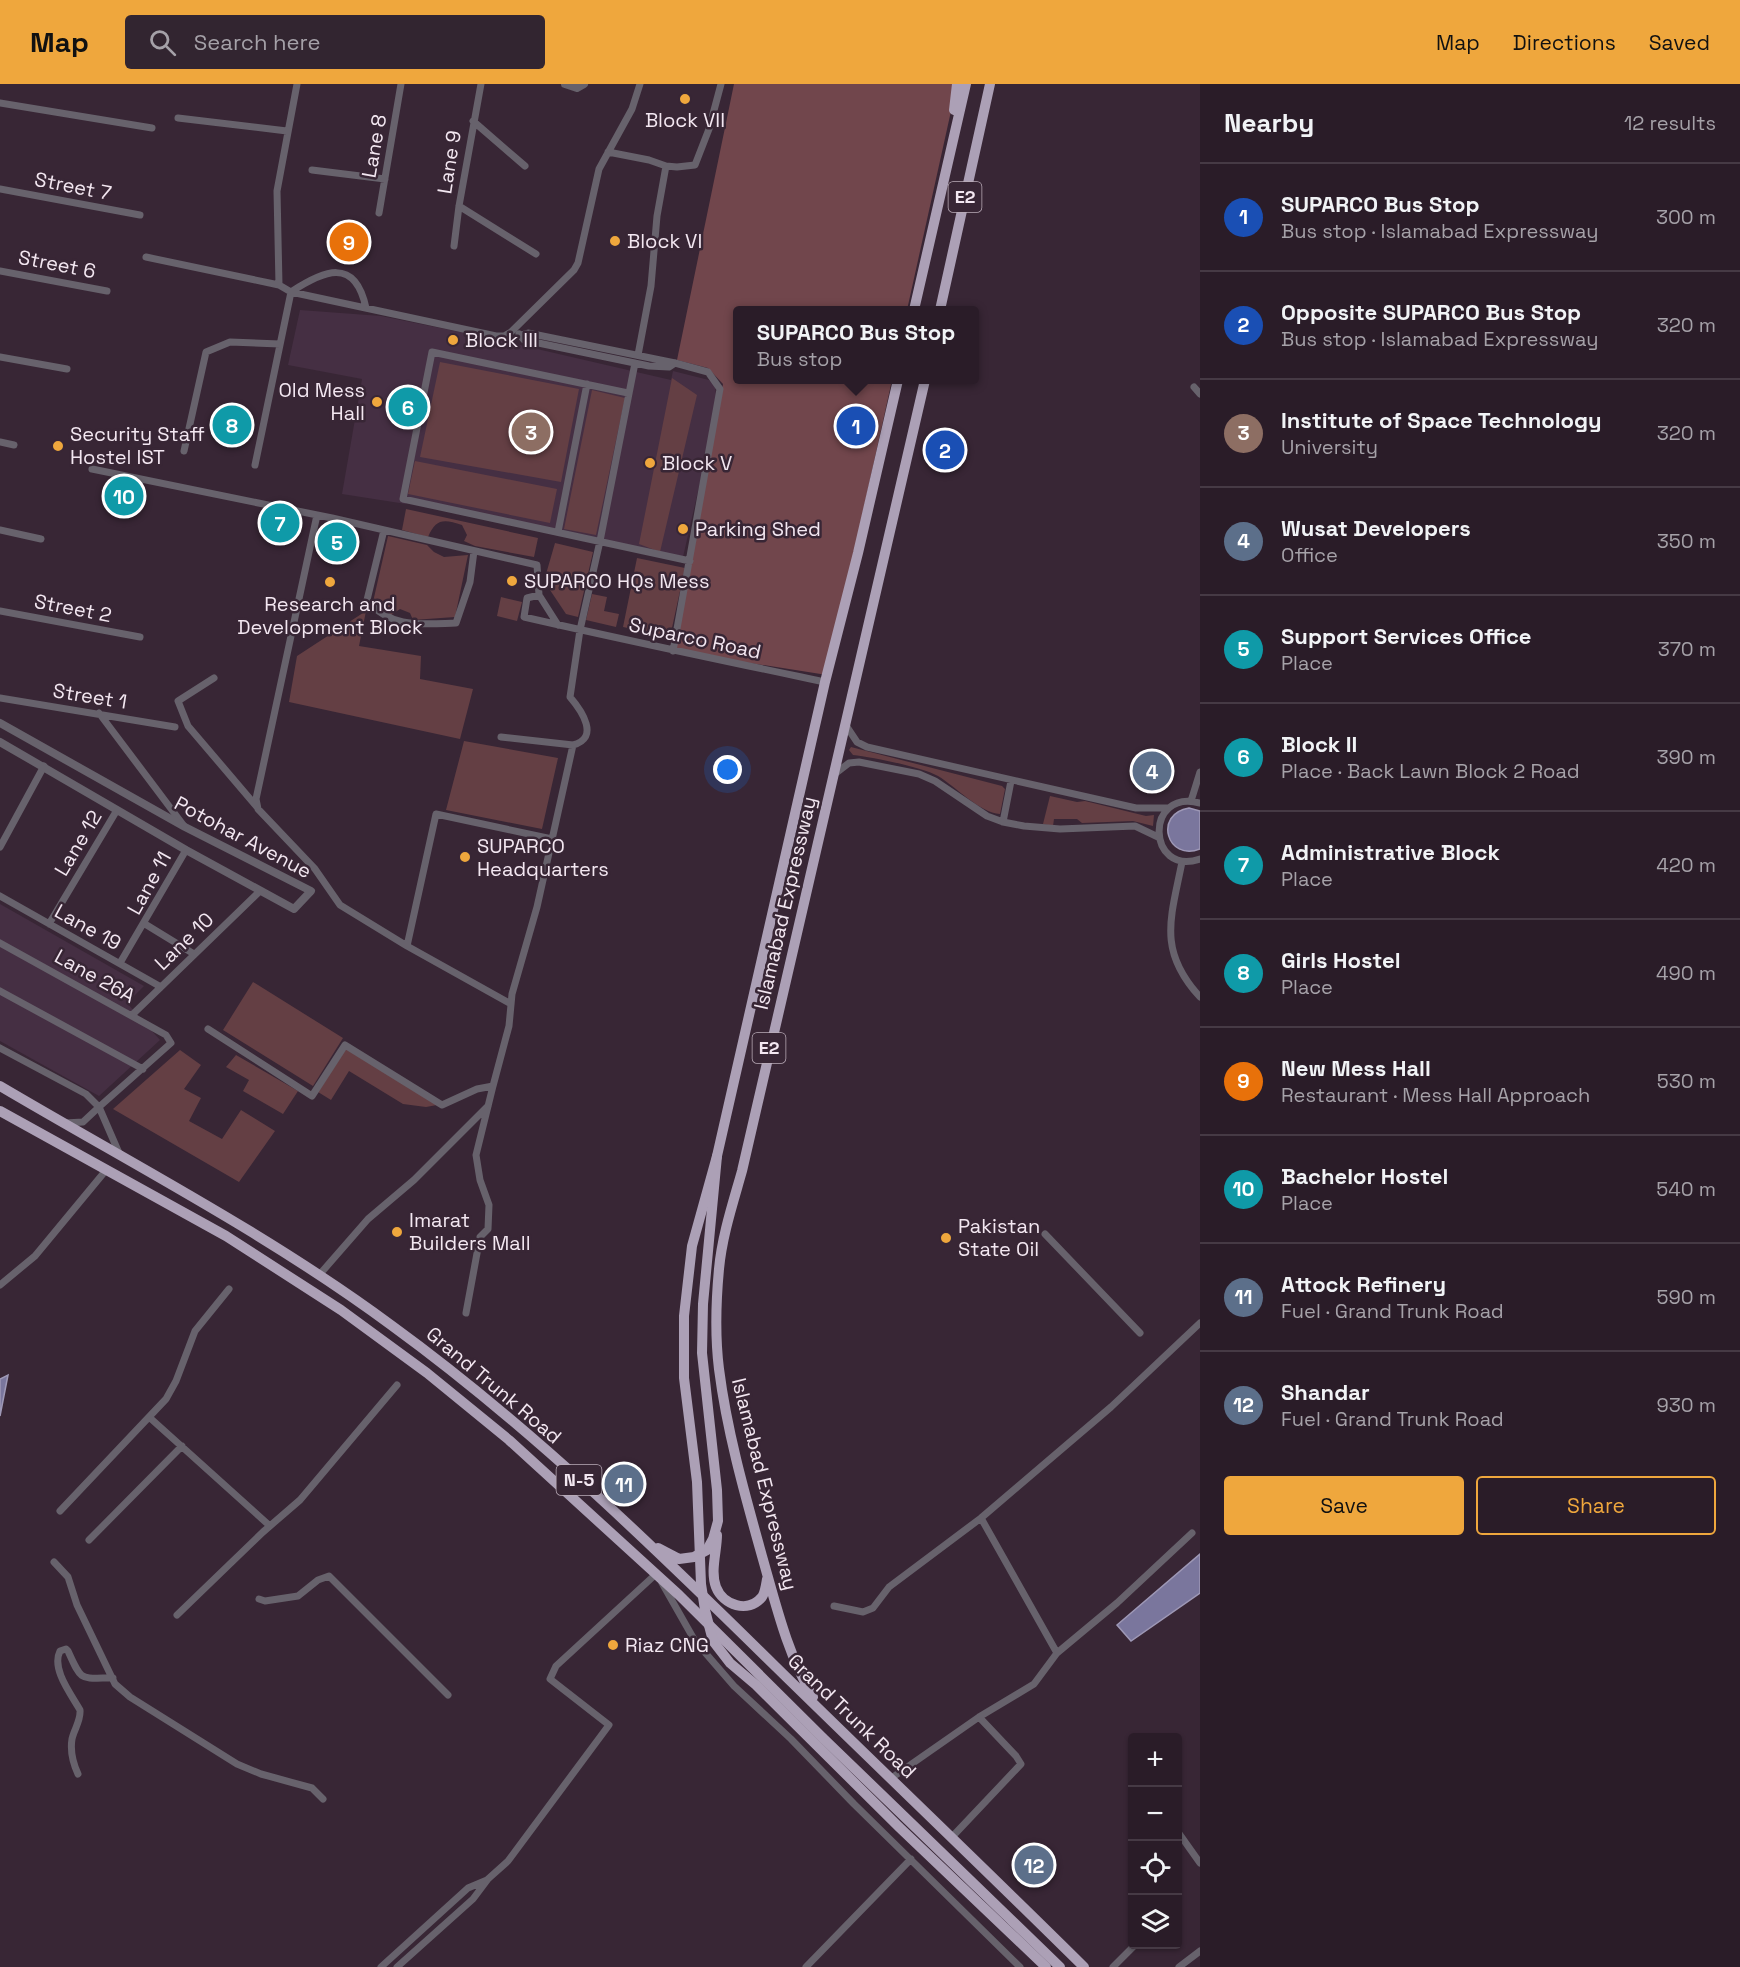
<!DOCTYPE html>
<html lang="en">
<head>
<meta charset="utf-8">
<style>
	:root { --surface:#2a1c28; --page:#322530; --text:#f1f3f6; --muted:#a5a1a8; --line:#463a45; --accent:#efa73d }
	body { margin:0; font-family:"Space Grotesk",sans-serif; background:var(--page); color:var(--text) }
	.controls { position:absolute; right:18px; bottom:18px; display:grid; overflow:hidden; border-radius:6px; box-shadow:0 2px 4px #0004 }
	.controls button { width:54px; height:54px; display:grid; place-items:center; padding:0; border:0; border-bottom:2px solid var(--line); background:var(--surface); color:var(--text); font:30px sans-serif }
	.you { position:absolute; left:728px; top:686px; width:21px; height:21px; margin:-15px; border:4px solid #fff; border-radius:50%; background:#1a73e8; box-shadow:0 0 0 9px #1a73e833 }
	.badge { display:grid; place-items:center; width:39px; height:39px; border-radius:50%; background:var(--accent); color:#fff; font-size:20px; font-weight:700 }
	.pin { position:absolute; translate:-50% -50%; border:3px solid #fff; box-shadow:0 2px 6px #0006 }
	.popup { position:absolute; left:733px; top:222px; width:246px; height:78px; box-sizing:border-box; display:grid; place-content:center; border-radius:6px; background:var(--surface); filter:drop-shadow(0 2px 4px #0005); font-size:20px; white-space:nowrap; color:var(--muted) }
	.popup b { font-size:22px; color:var(--text) }
	.popup::after { content:''; position:absolute; left:50%; top:100%; margin-left:-12px; border:12px solid transparent; border-top-color:var(--surface) }
	.list { margin:0; padding:0; list-style:none }
	h2 { display:flex; justify-content:space-between; align-items:center; height:78px; margin:0; padding:0 24px; font-size:26px }
	h2 small { font-size:20px; font-weight:400; color:var(--muted) }
	.list li { display:grid; grid-template-columns:39px 1fr auto; gap:18px; align-items:center; box-sizing:border-box; height:108px; padding:0 24px; border-top:2px solid var(--line) }
	.list b { display:block; font-size:22px; white-space:nowrap }
	.list p { margin:0; font-size:20px; white-space:nowrap; color:var(--muted) }
	.list em { font-size:20px; font-style:normal; color:var(--muted) }
	.actions { display:flex; gap:12px; padding:18px 24px }
	.actions a { flex:1; padding:14px 0; border:2px solid var(--accent); border-radius:6px; text-align:center; font-size:21px; color:var(--accent) }
	.actions .main { background:var(--accent); color:#111 }
	.icon { flex:none; width:33px; height:33px; fill:none; stroke:currentColor; stroke-width:2; stroke-linecap:round; stroke-linejoin:round }
	.map { position:relative; flex:none; width:1200px; height:1883px; overflow:hidden }
	header { display:flex; align-items:center; gap:36px; box-sizing:border-box; height:84px; padding:0 30px; background:var(--accent); color:#111 }
	header strong { font-size:28px }
	nav { display:flex; gap:33px; margin-inline-start:auto; font-size:21px }
	.search { width:420px; height:54px; background:var(--page); display:flex; align-items:center; gap:15px; box-sizing:border-box; padding:0 21px; border-radius:6px; color:var(--muted); font-size:22px }
	main { display:flex }
	aside { flex:1; background:var(--surface) }
	.map>svg:first-child { display:block }
</style>
</head>
<body>
<header>
<strong>Map</strong>
<div class="search"><svg class="icon" aria-label="search" viewBox="0 0 24 24"><circle cx="10" cy="10" r="6"/><path d="M15 15l6 6"/></svg>Search here</div>
<nav><a>Map</a><a>Directions</a><a>Saved</a></nav>
</header>
<main>
<div class="map">
<svg width="1200" height="1883" viewBox="0 0 1200 1883">
	<rect width="100%" height="100%" fill="#382635"/>
	<path fill="#452f43" d="M300,226L381,232L490,254L671,296L673,287L709,296L715,301L716,311L704,381L683,473L403,415L406,420L342,410L362,295L288,281Z
		M0,820L144,902L127,919L160,956L99,1012L0,957Z"/>
	<path fill="#643f44" d="M440,278L579,305L561,398L420,373Z
		M672,294L697,311L660,468L639,460Z
		M592,306L625,314L596,451L564,445Z
		M415,377L557,405L550,439L408,410Z
		M406,425L538,454L534,473L475,462L464,457L467,451L462,441C444,435 436,434 428,453L402,446Z
		M388,452L427,461L434,468L444,473L468,471L455,533L413,536L410,529L400,525L391,531L373,518Z
		M555,459L593,468L578,533L566,530L544,497Z
		M637,474L685,484L670,553L623,543Z
		M592,510L607,513L604,527L619,530L616,543L586,536Z
		M501,513L522,518L517,537L497,532Z
		M366,527L359,562L421,572L420,595L473,605L460,655L289,618L297,572Z
		M464,657L558,674L542,745L446,726Z
		M851,663L1002,702L1005,705L1000,730C980,729 955,702 938,692C922,683 872,673 853,671L849,666Z
		M1050,712L1077,718L1085,717L1146,732L1154,731L1153,742L1133,737L1082,739L1077,735H1054L1053,742L1043,740Z
		M253,898L343,954L313,1002L223,946Z
		M346,965L437,1021L426,1023L403,1020L349,987L331,1016L318,1008Z
		M180,966L201,981L184,1005L201,1014L189,1037L222,1055L241,1026L275,1047L239,1098L113,1025Z
		M236,971L298,1007L283,1030L243,1007L249,996L226,983Z"/>
	<path fill="#71464c" d="M734,0H957L907,226H738V296H892L827,591L673,567L723,300L708,284L677,276Z"/>
	<path fill="#7a769d" stroke="#9e98b6" stroke-width="1.5" d="M1189,724L1200,727V765C1167,778 1153,730 1189,724Z
		M8,1291L0,1332V1295Z
		M1200,1470V1509L1131,1557L1117,1541Z"/>
	<g fill="none" stroke-linecap="round" stroke-linejoin="round">
		<path stroke="#67626c" stroke-width="7" d="M297,0L277,107L279,201L291,208L496,252H504L511,248L574,186L578,179L599,85L632,25L640,0
			M0,19L152,44
			M178,34L287,47
			M473,37L525,82
			M608,68L649,76L666,82
			M312,86L385,95
			M0,105L140,131
			M459,122L536,170
			M379,129L401,0
			M454,162L459,122L481,0
			M146,173L279,201
			M0,187L107,207
			M519,250L524,256L649,282L669,283L675,279
			M521,251L528,249L675,279L708,288L720,305L673,567
			M638,271L651,202L657,132L666,82L677,83L695,81L709,45L721,0
			M0,273L67,285
			M1194,303L1200,310
			M628,309L432,268L403,415L690,477
			M0,358L14,361
			M184,367L206,268L230,258L280,260
			M255,381L291,208C323,187 355,172 366,224
			M92,385L332,434L537,481L539,511
			M317,431L256,715L258,725L315,785L340,821L407,862
			M0,446L41,455
			M384,446L367,516C391,545 422,540 456,539L470,498L474,467
			M558,448L587,300
			M0,527L140,553
			M558,541L539,511L527,514L524,533C624,556 725,577 825,598
			M214,594L178,617L188,642L257,723
			M0,614L175,643
			M99,629L184,742
			M845,640L857,658L867,663L1136,724H1168
			M501,653L573,661C600,654 582,627 570,613L580,546L600,457L635,279
			M836,689L849,679L859,678L919,690L935,697L987,732L1003,738L1024,742L1060,745L1135,742L1158,753
			M1191,717L1200,688
			M1200,719C1144,704 1147,793 1200,775
			M1003,738L1011,697
			M0,763L44,682
			M1182,778C1171,834 1157,866 1200,913
			M0,812L161,903
			M49,840L117,726
			M145,840L194,870
			M0,859L166,951L171,959L99,1023L86,1010L0,964
			M120,879L186,766
			M0,907L143,985
			M511,920L407,862L436,730L552,755
			M132,931L260,807
			M208,945L312,1012L345,961L442,1021L477,1005L493,1002L509,942L512,910L537,823L573,661
			M65,1039L83,1038L99,1023L119,1069
			M1045,1150L1140,1249
			M320,1190L368,1135L414,1096L488,1022
			M0,1201L35,1172L107,1085
			M466,1229L480,1153L488,1145L489,1121L480,1096L476,1071L493,1002
			M149,1333L270,1442
			M60,1427L166,1315L176,1297L195,1247L229,1205
			M981,1434L1057,1569
			M89,1456L182,1362
			M54,1478L68,1493L77,1521L115,1600L130,1613L237,1680L261,1690L312,1704L323,1715
			M662,1499L695,1557L734,1602L791,1655L854,1720L1020,1883
			M259,1515L265,1517L298,1512L318,1496L329,1492L448,1611
			M834,1522L863,1528L873,1524L889,1503L981,1434L1111,1323L1200,1239
			M177,1531L263,1448L300,1416L397,1301
			M78,1690C73,1679 70,1667 72,1655C74,1645 81,1637 80,1626C71,1610 51,1585 60,1567L66,1565L68,1567C82,1598 79,1594 113,1594
			M890,1695L979,1633L1034,1600L1057,1569L1117,1519L1192,1449
			M1178,1748L1200,1779
			M952,1753L1021,1680L1016,1672L979,1633
			M381,1883L468,1804L487,1796
			M397,1883L473,1815L488,1795L508,1777L609,1641L550,1595L556,1582L656,1490
			M806,1883L911,1775
			M1113,1883L1136,1860
			M1179,1883L1200,1867"/>
		<path stroke="#67626c" stroke-width="8" d="M565,0L577,4L584,0
			M0,639L185,743L311,807L294,825L186,766L0,658"/>
		<path stroke="#aca0b6" stroke-width="10" d="M954,26L957,0
			M914,226L966,0
			M940,226L990,0
			M0,1002C132,1080 268,1150 391,1241C530,1342 654,1463 776,1583C878,1683 982,1782 1084,1883
			M0,1027L226,1152L341,1226L427,1289L509,1356L679,1511L824,1655L1060,1883
			M717,1451C717,1467 710,1487 716,1503C723,1521 748,1530 762,1513C765,1509 766,1501 767,1495
			M658,1464L679,1475L694,1473L707,1466L713,1455L718,1437L717,1406L702,1269L703,1220L717,1072L825,598L858,469L898,296
			M813,1613C787,1569 776,1521 762,1472C745,1411 727,1348 719,1285C715,1253 716,1217 719,1185C722,1152 733,1119 742,1087L925,296"/>
		<path stroke="#aca0b6" stroke-width="10" d="M717,1072L692,1162L684,1232V1294L697,1398L701,1500L705,1526L713,1557L730,1579L756,1601L900,1744L1046,1883"/>
	</g>
	<g fill="#efa73d" stroke="#382635" stroke-width="2">
		<circle cx="685" cy="15" r="6"/>
		<circle cx="615" cy="157" r="6"/>
		<circle cx="453" cy="256" r="6"/>
		<circle cx="377" cy="318" r="6"/>
		<circle cx="58" cy="362" r="6"/>
		<circle cx="650" cy="379" r="6"/>
		<circle cx="683" cy="445" r="6"/>
		<circle cx="512" cy="497" r="6"/>
		<circle cx="330" cy="498" r="6"/>
		<circle cx="465" cy="773" r="6"/>
		<circle cx="397" cy="1148" r="6"/>
		<circle cx="946" cy="1154" r="6"/>
		<circle cx="613" cy="1561" r="6"/>
	</g>
	<g text-anchor="middle" stroke-width="5" stroke-linejoin="round" paint-order="stroke">
		<g fill="#382635" stroke="#bbadb9" stroke-width="1.5">
			<rect x="948.5" y="98" width="33" height="30" rx="4.5"/>
			<rect x="752.5" y="949" width="33" height="30" rx="4.5"/>
			<rect x="556.5" y="1381" width="45" height="30" rx="4.5"/>
		</g>
		<g font-size="18" font-weight="bold" fill="#f3e7f1">
			<text x="965" y="119">E2</text>
			<text x="769" y="970">E2</text>
			<text x="579" y="1402">N-5</text>
		</g>
		<g font-size="20" fill="#f3e7f1" stroke="#382635" text-anchor="start">
			<text x="685" y="43" text-anchor="middle">Block VII</text>
			<text x="627" y="164">Block VI</text>
			<text x="465" y="263">Block III</text>
			<text x="365" y="313" text-anchor="end">Old Mess<tspan x="365" dy="23">Hall</tspan></text>
			<text x="70" y="357">Security Staff<tspan x="70" dy="23">Hostel IST</tspan></text>
			<text x="662" y="386">Block V</text>
			<text x="695" y="452">Parking Shed</text>
			<text x="524" y="504">SUPARCO HQs Mess</text>
			<text x="330" y="527" text-anchor="middle">Research and<tspan x="330" dy="23">Development Block</tspan></text>
			<text x="477" y="769">SUPARCO<tspan x="477" dy="23">Headquarters</tspan></text>
			<text x="409" y="1143">Imarat<tspan x="409" dy="23">Builders Mall</tspan></text>
			<text x="958" y="1149">Pakistan<tspan x="958" dy="23">State Oil</tspan></text>
			<text x="625" y="1568">Riaz CNG</text>
		</g>
		<g font-size="20" fill="#f3e7f1" stroke="#382635">
			<text transform="translate(374 62) rotate(-80)" y="7">Lane 8</text>
			<text transform="translate(449 78) rotate(-81)" y="7">Lane 9</text>
			<text transform="translate(73 102) rotate(11)" y="7">Street 7</text>
			<text transform="translate(57 180) rotate(11)" y="7">Street 6</text>
			<text transform="translate(73 524) rotate(11)" y="7">Street 2</text>
			<text transform="translate(695 554) rotate(12)" y="7">Suparco Road</text>
			<text transform="translate(90 612) rotate(9)" y="7">Street 1</text>
			<text transform="translate(243 753) rotate(28)" y="7">Potohar Avenue</text>
			<text transform="translate(78 759) rotate(-59)" y="7">Lane 12</text>
			<text transform="translate(149 799) rotate(-61)" y="7">Lane 11</text>
			<text transform="translate(785 819) rotate(-77)" y="7">Islamabad Expressway</text>
			<text transform="translate(88 843) rotate(29)" y="7">Lane 19</text>
			<text transform="translate(184 857) rotate(-44)" y="7">Lane 10</text>
			<text transform="translate(95 892) rotate(29)" y="7">Lane 26A</text>
			<text transform="translate(494 1301) rotate(40)" y="7">Grand Trunk Road</text>
			<text transform="translate(765 1400) rotate(76)" y="7">Islamabad Expressway</text>
			<text transform="translate(852 1632) rotate(44)" y="7">Grand Trunk Road</text>
		</g>
	</g>
</svg>
<div class="controls">
<button>+</button>
<button>−</button>
<button><svg class="icon" aria-label="locate" viewBox="0 0 24 24"><circle cx="12" cy="12" r="6"/><path d="M12 2v4M12 18v4M2 12h4M18 12h4"/></svg></button>
<button><svg class="icon" aria-label="layers" viewBox="0 0 24 24"><path d="M12 4l9 5-9 5-9-5zM3 14l9 5 9-5"/></svg></button>
</div>
<div class="you"></div>
<div class="pin badge" style="left:856px;top:342px;background:#1a4fb4">1</div>
<div class="popup"><b>SUPARCO Bus Stop</b>Bus stop</div>
<div class="pin badge" style="left:945px;top:366px;background:#1a4fb4">2</div>
<div class="pin badge" style="left:531px;top:348px;background:#8d6e63">3</div>
<div class="pin badge" style="left:1152px;top:687px;background:#5c6f8a">4</div>
<div class="pin badge" style="left:337px;top:458px;background:#0f9aa8">5</div>
<div class="pin badge" style="left:408px;top:323px;background:#0f9aa8">6</div>
<div class="pin badge" style="left:280px;top:439px;background:#0f9aa8">7</div>
<div class="pin badge" style="left:232px;top:341px;background:#0f9aa8">8</div>
<div class="pin badge" style="left:349px;top:158px;background:#e8710a">9</div>
<div class="pin badge" style="left:124px;top:412px;background:#0f9aa8">10</div>
<div class="pin badge" style="left:624px;top:1400px;background:#5c6f8a">11</div>
<div class="pin badge" style="left:1034px;top:1781px;background:#5c6f8a">12</div>
</div>
<aside>
<h2>Nearby<small>12 results</small></h2>
<ul class="list">
<li><span class="badge" style="background:#1a4fb4">1</span><div><b>SUPARCO Bus Stop</b><p>Bus stop · Islamabad Expressway</p></div><em>300 m</em></li>
<li><span class="badge" style="background:#1a4fb4">2</span><div><b>Opposite SUPARCO Bus Stop</b><p>Bus stop · Islamabad Expressway</p></div><em>320 m</em></li>
<li><span class="badge" style="background:#8d6e63">3</span><div><b>Institute of Space Technology</b><p>University</p></div><em>320 m</em></li>
<li><span class="badge" style="background:#5c6f8a">4</span><div><b>Wusat Developers</b><p>Office</p></div><em>350 m</em></li>
<li><span class="badge" style="background:#0f9aa8">5</span><div><b>Support Services Office</b><p>Place</p></div><em>370 m</em></li>
<li><span class="badge" style="background:#0f9aa8">6</span><div><b>Block II</b><p>Place · Back Lawn Block 2 Road</p></div><em>390 m</em></li>
<li><span class="badge" style="background:#0f9aa8">7</span><div><b>Administrative Block</b><p>Place</p></div><em>420 m</em></li>
<li><span class="badge" style="background:#0f9aa8">8</span><div><b>Girls Hostel</b><p>Place</p></div><em>490 m</em></li>
<li><span class="badge" style="background:#e8710a">9</span><div><b>New Mess Hall</b><p>Restaurant · Mess Hall Approach</p></div><em>530 m</em></li>
<li><span class="badge" style="background:#0f9aa8">10</span><div><b>Bachelor Hostel</b><p>Place</p></div><em>540 m</em></li>
<li><span class="badge" style="background:#5c6f8a">11</span><div><b>Attock Refinery</b><p>Fuel · Grand Trunk Road</p></div><em>590 m</em></li>
<li><span class="badge" style="background:#5c6f8a">12</span><div><b>Shandar</b><p>Fuel · Grand Trunk Road</p></div><em>930 m</em></li>
</ul>
<div class="actions"><a class="main">Save</a><a>Share</a></div>
</aside>
</main>
</body>
</html>
